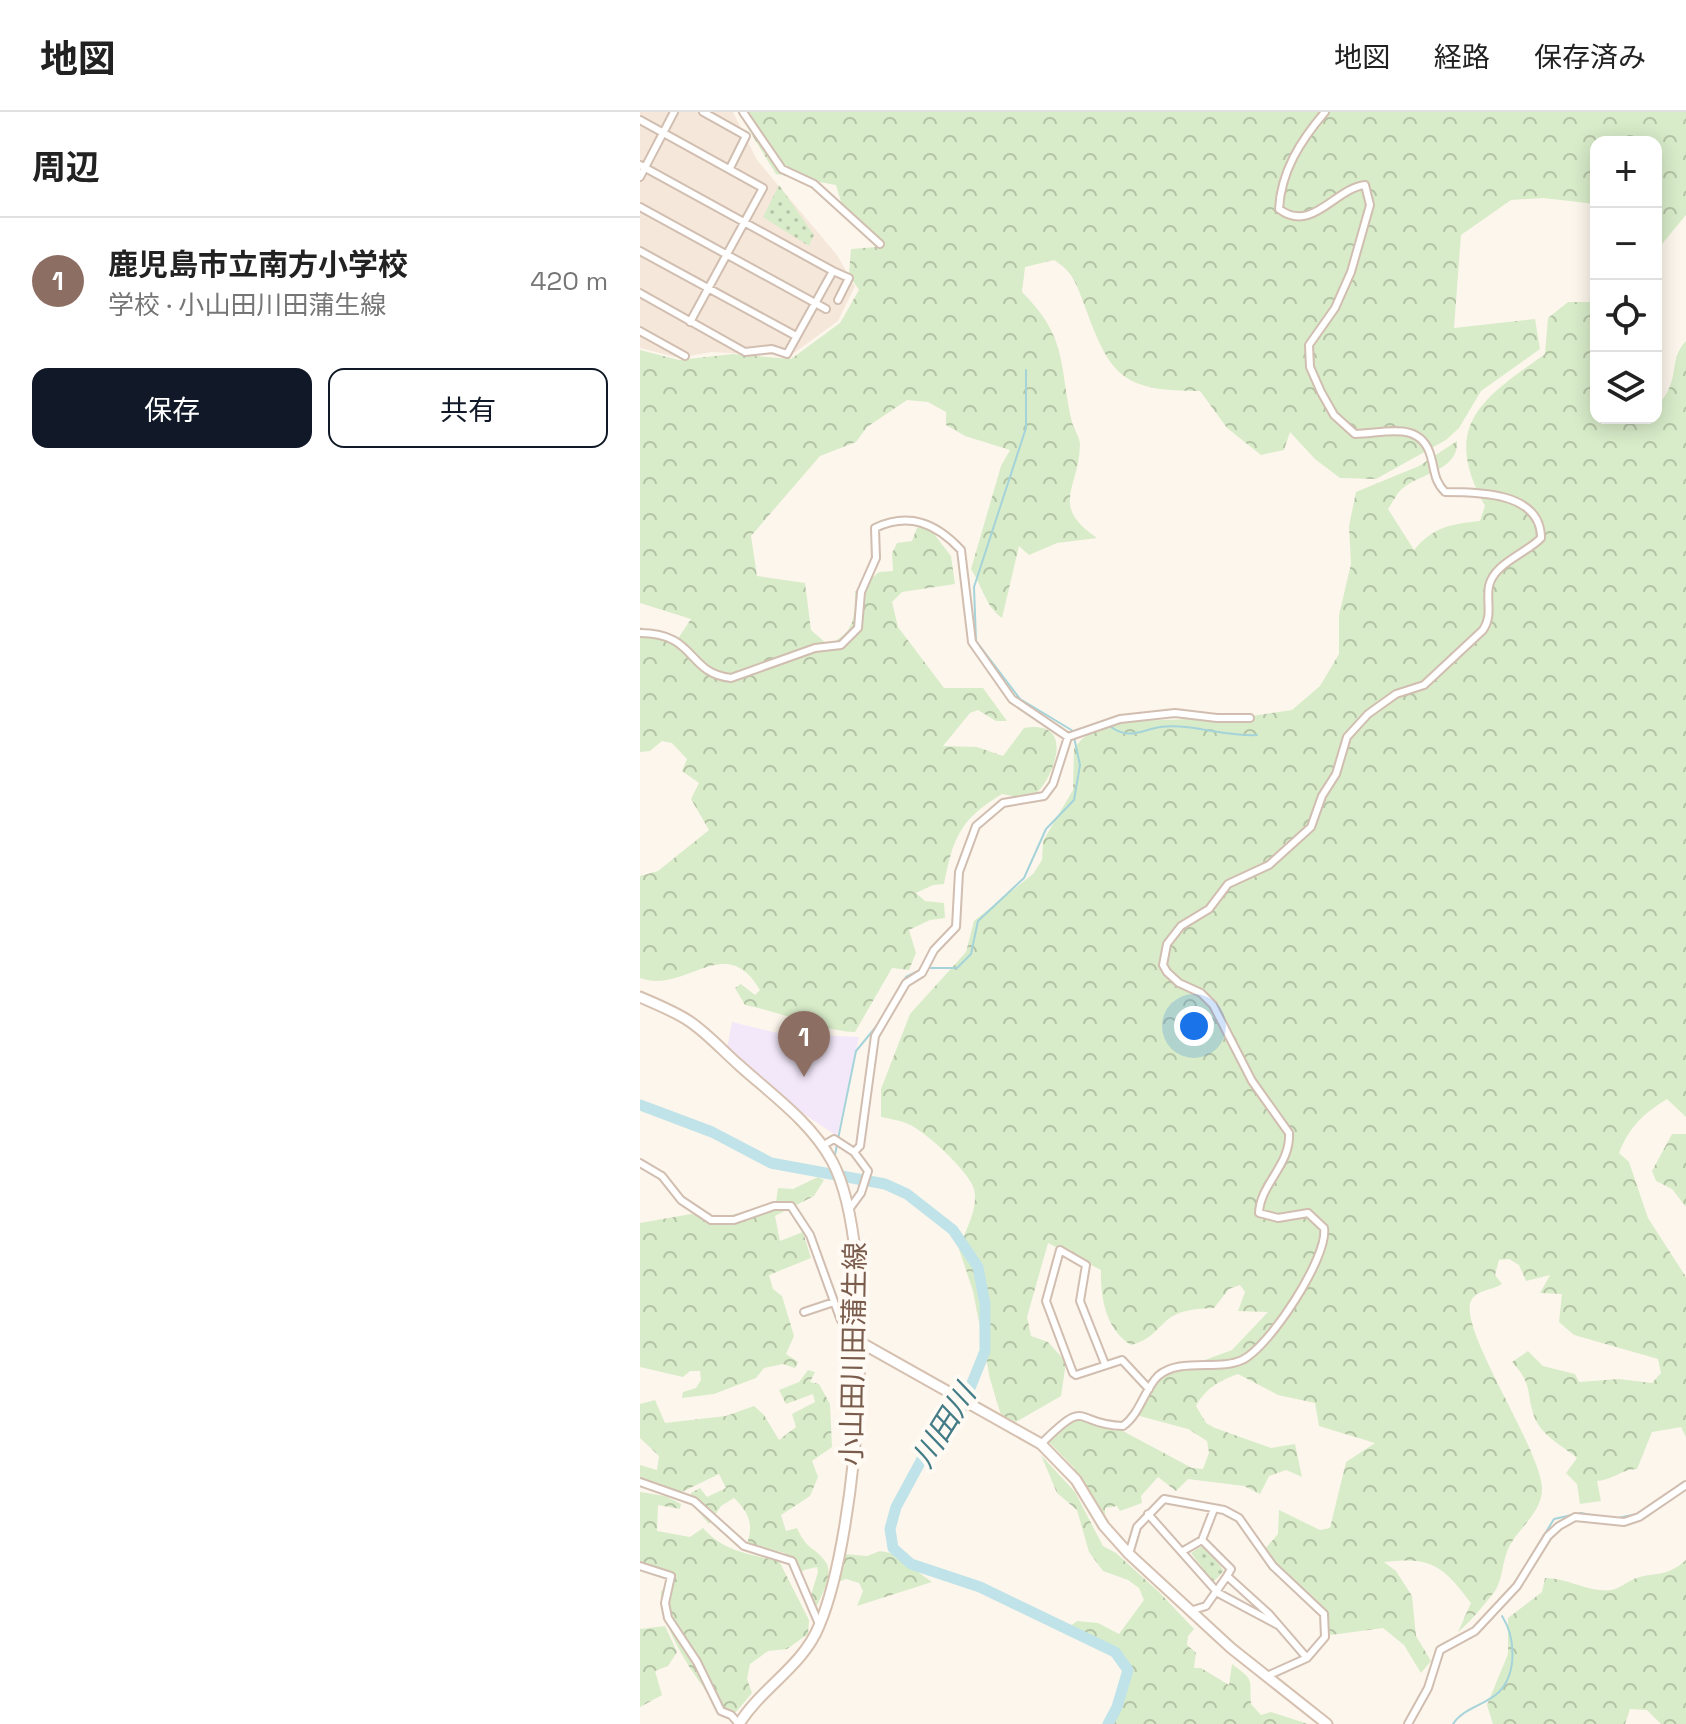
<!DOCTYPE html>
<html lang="ja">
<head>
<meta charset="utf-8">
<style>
	:root { --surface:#fff; --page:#f2f2f2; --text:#222; --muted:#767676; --line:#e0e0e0; --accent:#111827 }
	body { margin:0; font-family:"Space Grotesk","Noto Sans JP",sans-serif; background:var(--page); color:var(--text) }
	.controls { position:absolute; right:24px; top:24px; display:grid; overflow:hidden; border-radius:16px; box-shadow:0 4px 20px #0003 }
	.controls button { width:72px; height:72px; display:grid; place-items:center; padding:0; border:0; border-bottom:2px solid var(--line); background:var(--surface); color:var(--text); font:40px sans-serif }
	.you { position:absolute; left:554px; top:914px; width:28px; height:28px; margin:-20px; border:6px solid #fff; border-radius:50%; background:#1a73e8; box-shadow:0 0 0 12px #1a73e833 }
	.badge { display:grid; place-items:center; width:52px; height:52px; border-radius:50%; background:var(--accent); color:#fff; font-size:26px; font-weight:700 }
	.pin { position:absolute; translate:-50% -66px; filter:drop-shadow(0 2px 4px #0008) }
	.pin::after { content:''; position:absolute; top:42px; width:28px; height:24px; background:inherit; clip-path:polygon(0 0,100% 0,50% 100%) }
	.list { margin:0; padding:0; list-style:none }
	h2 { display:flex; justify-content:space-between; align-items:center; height:104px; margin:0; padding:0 32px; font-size:34px }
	h2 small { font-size:26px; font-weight:400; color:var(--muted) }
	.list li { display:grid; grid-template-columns:52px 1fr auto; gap:24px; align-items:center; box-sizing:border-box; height:128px; padding:0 32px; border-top:2px solid var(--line) }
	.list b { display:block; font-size:30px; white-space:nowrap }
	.list p { margin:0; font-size:26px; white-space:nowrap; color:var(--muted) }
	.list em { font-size:26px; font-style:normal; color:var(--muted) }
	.actions { display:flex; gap:16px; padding:24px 32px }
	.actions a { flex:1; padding:18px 0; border:2px solid var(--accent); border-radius:16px; text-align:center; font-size:28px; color:var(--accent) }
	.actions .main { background:var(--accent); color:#fff }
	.icon { flex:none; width:44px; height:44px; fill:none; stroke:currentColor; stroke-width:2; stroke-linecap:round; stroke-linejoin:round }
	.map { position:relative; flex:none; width:1046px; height:1612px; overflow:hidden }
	header { display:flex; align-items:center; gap:48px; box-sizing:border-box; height:112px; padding:0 40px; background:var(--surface); border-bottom:2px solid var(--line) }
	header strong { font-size:38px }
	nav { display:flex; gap:44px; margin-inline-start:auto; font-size:28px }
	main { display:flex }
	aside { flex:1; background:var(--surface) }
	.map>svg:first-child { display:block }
</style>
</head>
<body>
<header>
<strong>地図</strong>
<nav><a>地図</a><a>経路</a><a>保存済み</a></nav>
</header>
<main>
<aside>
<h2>周辺<small></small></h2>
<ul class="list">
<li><span class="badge" style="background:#8d6e63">1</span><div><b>鹿児島市立南方小学校</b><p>学校 · 小山田川田蒲生線</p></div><em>420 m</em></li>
</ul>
<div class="actions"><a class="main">保存</a><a>共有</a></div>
</aside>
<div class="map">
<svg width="1046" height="1612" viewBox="0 0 1046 1612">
	<defs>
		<pattern id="green-dots" width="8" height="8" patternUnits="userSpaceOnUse" patternTransform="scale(2)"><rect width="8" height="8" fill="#d8ecc9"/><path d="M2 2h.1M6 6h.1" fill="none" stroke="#b4c2a5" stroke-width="1.8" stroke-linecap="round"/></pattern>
		<pattern id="forest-crowns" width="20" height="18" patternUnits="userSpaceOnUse" patternTransform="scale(2)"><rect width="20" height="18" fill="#d8ecc9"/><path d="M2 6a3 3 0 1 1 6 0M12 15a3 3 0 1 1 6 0" fill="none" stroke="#b4c2a5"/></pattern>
	</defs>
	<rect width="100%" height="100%" fill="#fdf6ec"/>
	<path fill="#f5e8da" d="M0,0H93L117,48L197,143L215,174L198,209L150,244L71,240L39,246L0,236Z"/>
	<path fill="#f3e8fa" d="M92,910L138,921L219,925L197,1024L152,994L87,936Z"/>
	<path fill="url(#green-dots)" d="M139,73L174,123L169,134L123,105Z
		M564,1433L584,1459L573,1470L551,1441Z"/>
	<path fill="url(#forest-crowns)" d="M98,0H1046V103L1017,138L1016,154V30H956V92L903,86L871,88L821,123L814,216L895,207L900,237L841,279L819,316L806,328L736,367L700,366L675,347L650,320L644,338L621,343L587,316L560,279C481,279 470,264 444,192C436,171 433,160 414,148L385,155L382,180C428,226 419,252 432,310C434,318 440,325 440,333C439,377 409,393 457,426L417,431L389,443L379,434L362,506C346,495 342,474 331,457L361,354L370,338L325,324L306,313V300L288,290L267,288L227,315L216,330L180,344L111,424L117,464L165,471L171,518L188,533C214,520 215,508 215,480L239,460L253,459L252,441L257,431L272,429L277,416L287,413L311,444L315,472L262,480L252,490L258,515L304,576H343L367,609H356L338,598L330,601L303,634L337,635L363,644L384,616C442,606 408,677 393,683C384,687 372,684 362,682C320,707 313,726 304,772L293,773L276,781L285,789L304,791L305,806L290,808L269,818L276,841L269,858L252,856L215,920C187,920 137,899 105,893L95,876L101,872L115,883L120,878C85,818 46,883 0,866V764L18,759L69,718L51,687L59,671L42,659L47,647L32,631L22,629L10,639L0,640V515L37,528L51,507L0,491V238L39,248L93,242L151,247L200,211L219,178L209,163L211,137L236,135L219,107L202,93L196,73L136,62Z
		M928,190H956V250L950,259L956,272V306H1016V294C1042,271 1027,248 1046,229V1005L1027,987C1003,1002 990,1014 979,1041L989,1050L1008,1106L1046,1165V1325L1041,1315L1012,1320L997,1357C982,1357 973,1368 957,1369L961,1389L940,1392L937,1372L926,1361L937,1346C922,1333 899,1323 893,1301C886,1276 892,1272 872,1250L888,1239L903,1254L935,1262L939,1270L979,1267L1012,1271L1021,1261L1018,1247L934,1223L919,1210L922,1182L900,1181L910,1163L886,1169L879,1153L869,1147L859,1148L855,1163L862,1172C853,1178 836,1178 831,1189C818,1217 900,1335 902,1376C903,1398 881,1414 870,1433C862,1448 863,1467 855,1479C844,1493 831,1509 818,1520L831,1491C803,1454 792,1444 744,1450L756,1459L772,1484L776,1524L791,1549L781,1561L764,1533L743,1516L691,1523L686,1520L678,1491L624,1438L638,1422L639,1398L680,1418L690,1416L706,1350L735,1331L679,1314L675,1291L638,1283L598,1262C579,1269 566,1276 556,1294L566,1311L575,1316L631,1336L655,1332L662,1365L646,1358L629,1364L620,1382L604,1374L548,1367L536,1379L518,1365L501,1384L502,1391L480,1399L477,1394L465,1396V1407L434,1356L409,1330L428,1310L439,1304L481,1318L552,1356L563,1357L569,1341L567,1329L548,1317L496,1303L524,1263L592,1238L628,1200L598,1199L605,1180L600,1173L589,1177L574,1196C557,1197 537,1197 524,1211C512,1222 509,1228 491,1233C466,1218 460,1185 461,1158L408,1131L387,1205L391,1224L408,1230L426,1250L421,1284L376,1310L361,1303L350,1267L333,1179L319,1137C325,1118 339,1097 334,1077C329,1059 283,1017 266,1011C258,1008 250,1007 241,1005V977L270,902L326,840L334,809L393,762L402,748L403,729L433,678L434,636L443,626L468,610L605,605L652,598L680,574L699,542V503L711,452L709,414L716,380L779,354L817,329C819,358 781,361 763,376C757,381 752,391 748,397L774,438C793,415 811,412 840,409L845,394C800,313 842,287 905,242L908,206Z
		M1032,1022H1046V1095L1032,1077L1016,1069L1012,1059Z
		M178,1065L184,1068L174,1084L135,1104L140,1129L163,1120L171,1146L129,1163L133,1177L142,1184L154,1224L146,1242L158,1250L155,1256L143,1252L124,1256L116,1266L74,1282L42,1286L43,1280L56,1276L61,1268L60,1259H50L43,1265L0,1255V1111L51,1102L80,1105L130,1095L136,1090L138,1076L153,1077Z
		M168,1258L175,1260L170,1270L179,1272L190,1292L192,1335L172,1349L178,1365L170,1384L141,1403L146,1419L157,1416C168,1440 173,1433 185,1449C196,1462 178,1489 173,1503L167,1496L178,1460L177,1455L164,1458L155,1466L145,1441L107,1432C114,1412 109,1401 94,1386L81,1394L69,1412L51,1391V1381L60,1376L67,1385L86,1376L79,1362L42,1380L0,1375V1353L17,1358L19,1344L0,1326V1292L15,1288L25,1311L86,1304L114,1294L124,1303L139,1328L156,1315L152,1302L175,1290L173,1282L146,1292L139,1278L159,1270Z
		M401,1343L435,1380L463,1434L476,1441L519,1480L554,1517L548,1524L547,1533L556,1541L554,1556H561L589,1573L592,1552C616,1570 609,1566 611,1592L621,1603L631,1600L668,1612H473C485,1592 499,1552 474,1535C460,1527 440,1524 425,1518L437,1509L458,1511L479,1522L504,1488L499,1476L488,1468L463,1459L449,1440L437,1398L417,1381Z
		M0,1380L25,1384L41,1392L40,1397L18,1393L17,1419L50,1425L63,1416C84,1440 110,1442 139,1449L169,1508L168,1522L147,1537L128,1539L110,1552L107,1567L112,1581L91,1606C65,1584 17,1513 21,1479L32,1471L14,1455L0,1457Z
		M240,1439L251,1441L292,1470L217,1494L223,1479L219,1471L206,1467L195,1471L204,1442L227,1444Z
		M1046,1448V1612H1021L1007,1598L990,1597L985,1612H853L847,1593L868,1542V1506L902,1480L905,1466C925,1466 940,1476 960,1478C976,1480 980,1474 994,1467C1013,1459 1025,1467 1046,1448Z
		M25,1514L37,1540L28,1554L15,1559L22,1583L0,1595V1517Z"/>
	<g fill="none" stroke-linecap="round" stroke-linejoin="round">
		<path stroke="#a5d3da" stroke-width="2" d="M386,258V316L334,475L336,529L380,587L433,619
			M471,615C489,628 502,618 520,615C552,611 584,625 617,623
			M288,856H317L331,842L338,809L384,766L406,717L434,688L440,653L434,625
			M198,1027L216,939L240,910L266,865L282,857
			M194,1047L197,1033
			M190,1064L192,1057
			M978,1406L997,1402L1018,1388
			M873,1474L914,1407L941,1401L956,1404
			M813,1612C823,1596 846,1593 859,1580C878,1560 875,1524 862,1504"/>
		<path stroke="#bfe3e8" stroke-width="11" d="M0,993L72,1020L131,1051L245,1072L267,1082L313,1118L338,1155L345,1192V1239L322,1296L282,1347L256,1395L250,1417L253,1436L271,1452L340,1475L475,1540L488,1558L477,1595L468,1612"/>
		<g stroke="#d1beb0" stroke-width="10">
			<path id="street" d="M63,0L106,24L90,56
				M103,0L142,57L174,72L240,132
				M0,8L123,76L50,210
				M0,53L193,159L147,242L132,237L105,240L0,181
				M0,65L34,0
				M0,95L186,197
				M0,139L156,224
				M193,159L209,166L198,188
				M0,219L45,244
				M0,521C57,521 46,561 91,566L175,536L201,533L218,516L221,480L236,446L235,416C269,400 296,411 321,438L332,530L372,587L428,625L413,672L404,684L363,691L336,714L319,760L316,815L294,838L282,861L266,871L235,924L220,1034L214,1040L194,1027L182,1034
				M428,625L480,607L535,601L577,606H610
				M0,1051L22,1064L41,1088L71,1108H94L134,1094H151L170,1123L200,1206L206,1217L218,1221
				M210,1096L221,1081L228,1059L214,1040
				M164,1200L194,1190
				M465,1252L440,1189L446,1153L420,1138L406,1189L433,1261L436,1263L482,1248L509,1277
				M401,1332C450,1283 433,1313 483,1314C500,1302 504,1278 518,1264C539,1245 579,1259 602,1248C629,1236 689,1144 684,1116L668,1101L638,1106L619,1101C620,1072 651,1053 649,1021L612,969L573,893L561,881L539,871L527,860L523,853L527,832L541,814L569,797L588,772L629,753L671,715L682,684L696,662L707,625L728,602L756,582L784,573L843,518C853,503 846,490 849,474C854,451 887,441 901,426C901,380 838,380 805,380C794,369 795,359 791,345C781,307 743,322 715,322L694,303L681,280L670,255L669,233L695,196L711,160L730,93L725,73C695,76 672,122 639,97C641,59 661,28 685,0
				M0,1370L54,1389L104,1434L152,1449L179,1512
				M508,1402L578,1481L638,1513
				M562,1428L591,1457L587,1464
				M543,1439L562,1428L574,1397
				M489,1442L497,1415L524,1387L584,1398L599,1406L633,1454L684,1502L685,1525L667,1546L627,1564
				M0,1454L31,1464L25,1491L28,1506L57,1550L81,1599L91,1603L99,1612
				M550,1499L566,1494L587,1464L629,1502L667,1546
				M768,1612L788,1576L800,1538L835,1519L877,1474L908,1424L919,1414L935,1405L984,1410L999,1405L1046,1373"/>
		</g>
		<g stroke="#d6c0b0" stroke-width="13">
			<path id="secondary" d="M0,885C16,892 34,899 49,909C67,921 83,939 99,953C131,982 171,1010 192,1049C240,1138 219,1421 179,1514C163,1554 121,1576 99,1612
				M218,1229L401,1332L436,1368L464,1414L489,1442L591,1536L687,1612"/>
		</g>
		<use href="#street" stroke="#fff" stroke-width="6"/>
		<use href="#secondary" stroke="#fff" stroke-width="9"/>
	</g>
	<g text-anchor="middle" stroke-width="8" stroke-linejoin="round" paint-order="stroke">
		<g font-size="28" fill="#7a5c4d" stroke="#fffaf3">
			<text transform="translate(213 1242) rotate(-89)" y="10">小山田川田蒲生線</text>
		</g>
		<g font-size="30" font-style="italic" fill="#437c86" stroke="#fffaf3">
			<text transform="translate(304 1314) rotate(-58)" y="10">川田川</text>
		</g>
	</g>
</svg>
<div class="controls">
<button>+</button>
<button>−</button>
<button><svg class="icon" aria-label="locate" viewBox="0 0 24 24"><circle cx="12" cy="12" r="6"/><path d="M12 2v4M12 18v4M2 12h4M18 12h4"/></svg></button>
<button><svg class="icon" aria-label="layers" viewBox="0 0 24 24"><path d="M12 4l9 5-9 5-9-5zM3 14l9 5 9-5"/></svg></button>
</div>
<div class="you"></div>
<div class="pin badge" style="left:164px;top:965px;background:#8d6e63">1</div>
</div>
</main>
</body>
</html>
